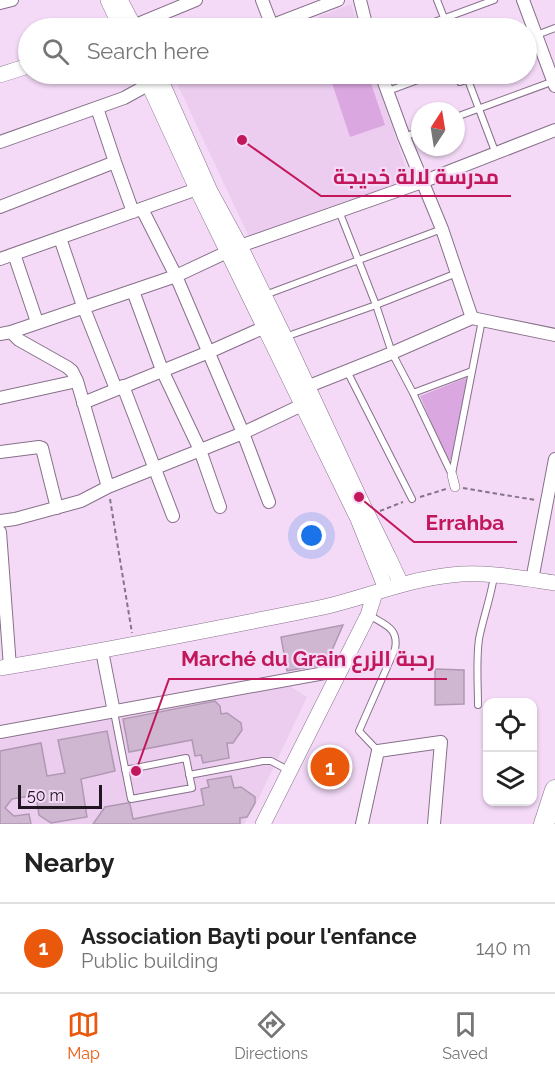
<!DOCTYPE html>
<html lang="en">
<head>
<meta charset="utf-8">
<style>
	:root { --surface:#fff; --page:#f2f2f2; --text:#222; --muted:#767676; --line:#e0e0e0; --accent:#ea580c }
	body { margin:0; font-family:Raleway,Cairo,sans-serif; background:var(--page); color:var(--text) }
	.controls { position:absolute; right:18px; bottom:18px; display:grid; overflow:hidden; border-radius:12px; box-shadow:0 2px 4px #0004 }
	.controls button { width:54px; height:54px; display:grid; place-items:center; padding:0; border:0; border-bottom:2px solid var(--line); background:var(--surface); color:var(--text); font:30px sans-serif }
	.compass { position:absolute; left:411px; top:102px; width:54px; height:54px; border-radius:50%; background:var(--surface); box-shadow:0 2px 4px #0004; rotate:12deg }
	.scale { position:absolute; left:18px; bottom:15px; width:84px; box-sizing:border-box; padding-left:6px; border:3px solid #1f1620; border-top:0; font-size:16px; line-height:21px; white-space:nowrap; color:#1f1620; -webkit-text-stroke:4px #f4daf7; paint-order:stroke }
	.you { position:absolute; left:312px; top:536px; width:21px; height:21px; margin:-15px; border:4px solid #fff; border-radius:50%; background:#1a73e8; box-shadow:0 0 0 9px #1a73e833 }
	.badge { display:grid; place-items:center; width:39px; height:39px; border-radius:50%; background:var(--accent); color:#fff; font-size:20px; font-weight:700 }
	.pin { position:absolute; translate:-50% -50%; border:3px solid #fff; box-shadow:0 2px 6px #0006 }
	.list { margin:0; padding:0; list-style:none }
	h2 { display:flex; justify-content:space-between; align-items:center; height:78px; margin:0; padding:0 24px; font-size:26px }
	h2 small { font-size:20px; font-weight:400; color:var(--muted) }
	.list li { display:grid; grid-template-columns:39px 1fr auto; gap:18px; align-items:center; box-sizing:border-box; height:90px; padding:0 24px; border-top:2px solid var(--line) }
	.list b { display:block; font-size:22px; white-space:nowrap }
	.list p { margin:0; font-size:20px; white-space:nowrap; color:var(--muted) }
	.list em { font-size:20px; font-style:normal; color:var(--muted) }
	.icon { flex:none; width:33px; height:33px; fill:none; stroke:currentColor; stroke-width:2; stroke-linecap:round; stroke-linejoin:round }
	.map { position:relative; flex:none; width:555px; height:824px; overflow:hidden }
	.search { position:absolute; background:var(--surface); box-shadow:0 2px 4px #0004; left:18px; right:18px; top:18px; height:66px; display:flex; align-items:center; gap:15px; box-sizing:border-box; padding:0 21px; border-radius:33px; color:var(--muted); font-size:22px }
	.sheet { height:168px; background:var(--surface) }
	nav { display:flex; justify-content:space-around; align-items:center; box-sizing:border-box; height:84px; border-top:2px solid var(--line); background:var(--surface); font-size:16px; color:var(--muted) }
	nav a { display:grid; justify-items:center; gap:3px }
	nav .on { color:var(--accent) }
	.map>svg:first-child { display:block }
</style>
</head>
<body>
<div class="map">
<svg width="555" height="824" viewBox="0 0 555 824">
	<rect width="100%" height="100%" fill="#f4daf7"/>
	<path fill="#eccdf0" d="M351,4L359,28H290Z
		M175,74H374L407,171L411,170L414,177L249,237L173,75Z
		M290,686L307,697L257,802L244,824H0V740Z"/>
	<path fill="#dba7e1" d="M329,74H368L385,125L350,137Z
		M468,377L451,460L447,459L420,396Z"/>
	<path fill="#cfb6d1" stroke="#b098b3" stroke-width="1.5" d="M343,625L326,664L287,671L281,637Z
		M435,669L464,670V704L435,705Z
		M215,701L220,706L221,714L227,713L241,723L242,730L233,743H227L229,758L203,763L201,755L195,756L192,740L129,752L123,719Z
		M107,731L115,771L81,779L87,817L51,823L39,815L36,795L12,799L5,808L14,816L29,814L31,824H0V751L41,743L47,776L65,773L58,740Z
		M231,776L234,788L241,787L255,797V803L247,817L240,818V824H93L105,807L127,803L130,804L133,819L204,805L201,789L209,787L207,780Z"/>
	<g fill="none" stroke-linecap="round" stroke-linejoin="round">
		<g stroke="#87708a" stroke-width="8">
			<path id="service" d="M437,0L448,28
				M418,28L494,0
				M526,39L555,28
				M457,74L460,82L478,76L477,74
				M468,80L496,154
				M388,91L434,74
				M456,117L554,81
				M404,137L420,131
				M339,211L376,305L392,353L413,393L452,475
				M265,295L442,229
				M285,337L376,305L457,273
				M347,371L412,499
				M413,393L472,371
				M452,474L482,320
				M369,615C385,625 399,628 395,649L359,731L378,751
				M478,705C478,684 476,660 479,639C483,618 491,597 494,576
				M114,712L131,799L192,788L186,758L125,770
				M189,775L263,761H271L290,771"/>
		</g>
		<g stroke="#87708a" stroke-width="10">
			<path id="pedestrian" d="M452,475L455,487"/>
		</g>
		<g stroke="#87708a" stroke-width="14">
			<path id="minor" d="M262,0L272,26
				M360,0L367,28
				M523,0L555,86
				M0,3L12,0
				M133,26L196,0
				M265,28L338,0
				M381,74L404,137L442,229L472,318
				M97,108L115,162L133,212
				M0,142L124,98L155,81
				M0,207L115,162
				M142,209L176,276L243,433L269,502
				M60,238L83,306L116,389
				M14,254L37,322
				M0,259L197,189
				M133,291L162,370L200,450L220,507
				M11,332L19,340L67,367L72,371L77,381L108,487
				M0,334L11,332L176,276L240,246L422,182L555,130
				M123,386L173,516
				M299,390L392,353L472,318L555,335
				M0,398L77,381
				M83,403L209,352L265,327
				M0,452L39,447L42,448L57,508
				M0,521L15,519L81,501L108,487L243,433L302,405
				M0,532L10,667
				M532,580L555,459
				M102,651L114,712
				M0,732L341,670
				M362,824L378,751L441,742L434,824"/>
		</g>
		<g stroke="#87708a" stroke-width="16">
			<path id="tertiary" d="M108,0L121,28
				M120,0L135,28
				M144,74L197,189L358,519L386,589
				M158,74L210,191L240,246L285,338L359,497L389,558L401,584
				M0,75L28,66
				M0,668C105,651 209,630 314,609C360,600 403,580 451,575C485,571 521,578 555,583
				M263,824L368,615L375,593"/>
		</g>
		<g stroke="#87708a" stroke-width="21">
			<path id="primary" d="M544,824L555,790"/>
		</g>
		<path stroke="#867488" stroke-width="2" stroke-dasharray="4.5 3" stroke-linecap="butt" d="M463,488L535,500
			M420,497L446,489
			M110,499L132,633
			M380,511L403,502"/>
		<use href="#service" stroke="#fff" stroke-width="6"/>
		<use href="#pedestrian" stroke="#fff" stroke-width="9"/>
		<use href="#minor" stroke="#fff" stroke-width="12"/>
		<use href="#tertiary" stroke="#fff" stroke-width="15"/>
		<use href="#primary" stroke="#fff" stroke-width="20"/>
	</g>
	<path fill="none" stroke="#c2185b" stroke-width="2" d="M242 140L321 196H511M359 497L414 542H517M136 771L169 679H447"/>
	<g fill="#c2185b" stroke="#f4daf7" stroke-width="2">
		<circle cx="242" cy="140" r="6"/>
		<circle cx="359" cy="497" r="6"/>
		<circle cx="136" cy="771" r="6"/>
	</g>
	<g font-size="21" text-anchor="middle" font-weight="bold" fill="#c2185b" stroke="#f4daf7" stroke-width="4.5" stroke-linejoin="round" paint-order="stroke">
		<text x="416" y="184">مدرسة لالة خديجة</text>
		<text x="465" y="530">Errahba</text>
		<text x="308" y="666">Marché du Grain رحبة الزرع</text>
	</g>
</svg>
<div class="controls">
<button><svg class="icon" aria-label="locate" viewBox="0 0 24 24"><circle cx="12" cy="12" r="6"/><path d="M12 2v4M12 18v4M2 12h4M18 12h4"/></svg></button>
<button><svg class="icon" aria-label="layers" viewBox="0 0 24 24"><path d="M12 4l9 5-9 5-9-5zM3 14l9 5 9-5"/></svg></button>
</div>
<svg class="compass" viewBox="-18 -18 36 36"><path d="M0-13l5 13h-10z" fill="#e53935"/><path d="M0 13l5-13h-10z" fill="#767676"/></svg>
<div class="scale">50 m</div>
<div class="you"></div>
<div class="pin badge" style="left:330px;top:767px">1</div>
<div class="search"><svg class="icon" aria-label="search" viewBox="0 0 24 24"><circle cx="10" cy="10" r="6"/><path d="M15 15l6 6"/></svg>Search here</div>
</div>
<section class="sheet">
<h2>Nearby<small></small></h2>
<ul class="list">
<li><span class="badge">1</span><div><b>Association Bayti pour l'enfance</b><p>Public building</p></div><em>140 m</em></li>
</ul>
</section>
<nav>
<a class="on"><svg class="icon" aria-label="map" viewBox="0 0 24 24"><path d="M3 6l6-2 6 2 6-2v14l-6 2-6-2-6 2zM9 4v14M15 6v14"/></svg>Map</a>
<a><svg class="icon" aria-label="directions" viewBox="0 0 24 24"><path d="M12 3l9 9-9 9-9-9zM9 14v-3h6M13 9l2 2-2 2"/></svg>Directions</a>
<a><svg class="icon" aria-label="saved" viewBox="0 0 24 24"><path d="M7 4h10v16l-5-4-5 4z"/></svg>Saved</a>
</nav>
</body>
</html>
